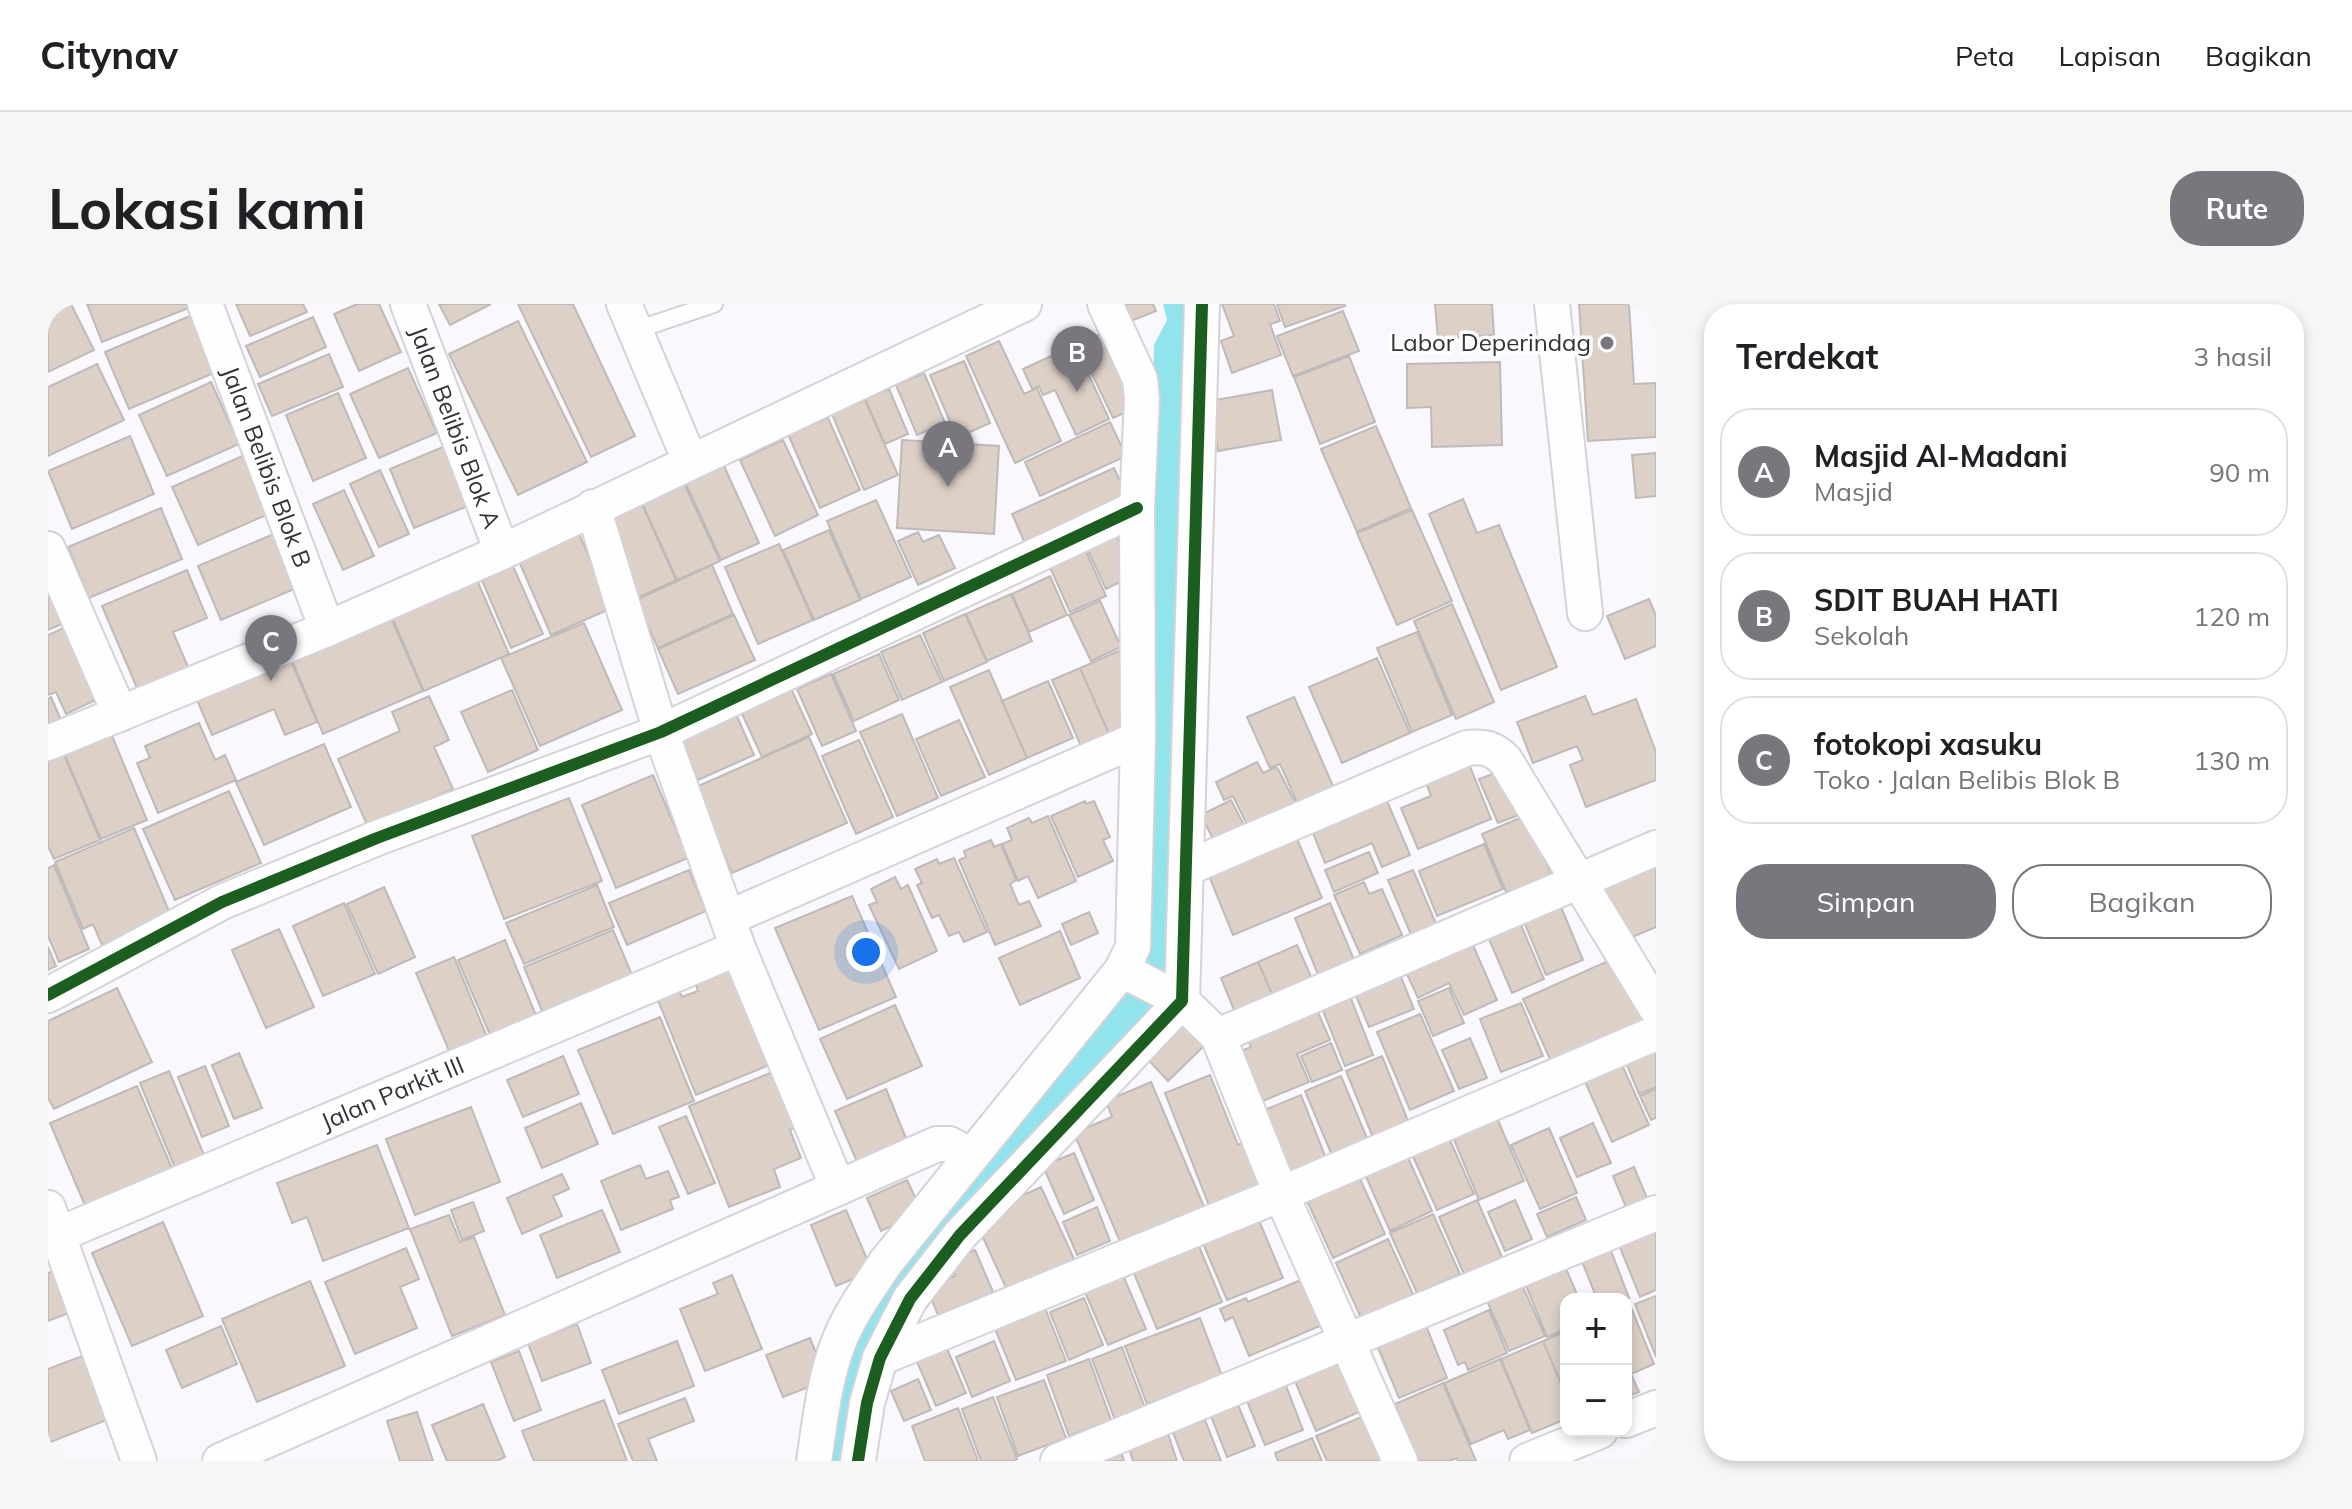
<!DOCTYPE html>
<html lang="id">
<head>
<meta charset="utf-8">
<style>
	:root { --surface:#fff; --page:#f6f6f6; --text:#202124; --muted:#757577; --line:#e0e0e0; --accent:#79767e }
	body { margin:0; font-family:Mulish,sans-serif; background:var(--page); color:var(--text) }
	.controls { position:absolute; right:24px; bottom:24px; display:grid; overflow:hidden; border-radius:16px; box-shadow:0 4px 12px #0003 }
	.controls button { width:72px; height:72px; display:grid; place-items:center; padding:0; border:0; border-bottom:2px solid var(--line); background:var(--surface); color:var(--text); font:40px sans-serif }
	.you { position:absolute; left:818px; top:648px; width:28px; height:28px; margin:-20px; border:6px solid #fff; border-radius:50%; background:#1a73e8; box-shadow:0 0 0 12px #1a73e833 }
	.badge { display:grid; place-items:center; width:52px; height:52px; border-radius:50%; background:var(--accent); color:#fff; font-size:26px; font-weight:700 }
	.pin { position:absolute; translate:-50% -66px; filter:drop-shadow(0 2px 4px #0008) }
	.pin::after { content:''; position:absolute; top:42px; width:28px; height:24px; background:inherit; clip-path:polygon(0 0,100% 0,50% 100%) }
	.list { margin:0; padding:0; list-style:none }
	h2 { display:flex; justify-content:space-between; align-items:center; height:104px; margin:0; padding:0 32px; font-size:34px }
	h2 small { font-size:26px; font-weight:400; color:var(--muted) }
	.list li { display:grid; grid-template-columns:52px 1fr auto; gap:24px; align-items:center; box-sizing:border-box; height:128px; margin:0 16px 16px; padding:0 16px; border:2px solid var(--line); border-radius:32px }
	.list b { display:block; font-size:30px; white-space:nowrap }
	.list p { margin:0; font-size:26px; white-space:nowrap; color:var(--muted) }
	.list em { font-size:26px; font-style:normal; color:var(--muted) }
	.actions { display:flex; gap:16px; padding:24px 32px }
	.actions a { flex:1; padding:18px 0; border:2px solid var(--accent); border-radius:32px; text-align:center; font-size:28px; color:var(--accent) }
	.actions .main { background:var(--accent); color:#fff }
	.map { position:relative; flex:none; width:1608px; height:1157px; overflow:hidden; border-radius:32px }
	header { display:flex; align-items:center; gap:48px; box-sizing:border-box; height:112px; padding:0 40px; background:var(--surface); border-bottom:2px solid var(--line) }
	header strong { font-size:38px }
	nav { display:flex; gap:44px; margin-inline-start:auto; font-size:28px }
	.intro { display:flex; align-items:center; justify-content:space-between; box-sizing:border-box; height:192px; padding:0 48px }
	h1 { margin:0; font-size:56px }
	.button { padding:20px 36px; border-radius:32px; background:var(--accent); color:#fff; font-size:28px; font-weight:700 }
	main { display:flex; gap:48px; padding:0 48px }
	aside { flex:1; background:var(--surface); border-radius:32px; box-shadow:0 4px 12px #0003 }
	.map>svg:first-child { display:block }
</style>
</head>
<body>
<header>
<strong>Citynav</strong>
<nav><a>Peta</a><a>Lapisan</a><a>Bagikan</a></nav>
</header>
<div class="intro"><h1>Lokasi kami</h1><a class="button">Rute</a></div>
<main>
<div class="map">
<svg width="1608" height="1157" viewBox="0 0 1608 1157">
	<rect width="100%" height="100%" fill="#faf7fd"/>
	<path fill="#91e3ec" d="M1115,0H1139L1123,683L902,930L800,1157H774L814,1007L1090,666L1106,41L1119,16Z"/>
	<path fill="#ddd1c7" stroke="#bebab9" stroke-width="2" d="M0,0H23L46,46L0,68Z
		M39,0H145L146,2L54,38Z
		M188,0H255L259,8L202,32Z
		M309,0H331L353,48L311,67L286,10Z
		M391,0H443L402,21Z
		M470,0H525L587,132L543,153Z
		M1070,0H1105L1108,7L1078,19Z
		M1174,0H1226L1232,17L1222,20L1233,51L1184,69L1173,37L1186,32Z
		M1229,0H1296L1297,2L1237,23Z
		M1387,0H1444L1446,31L1390,35Z
		M1531,0H1581L1586,80L1608,79V133L1540,137Z
		M1295,7L1311,47L1245,72L1229,32Z
		M144,11L168,68L81,105L57,48Z
		M265,13L278,43L212,73L198,42Z
		M470,17L539,158L470,191L401,50Z
		M1052,30L1087,104L1065,114L1030,41Z
		M951,37L976,90L989,84L1013,137L967,159L918,52Z
		M1027,41L1061,115L1028,131L1007,86L995,91L991,82L984,85L975,65Z
		M281,50L295,83L224,112L210,80Z
		M1301,52L1327,118L1272,140L1246,73Z
		M916,57L942,119L909,134L882,71Z
		M1452,58L1454,141L1384,143L1383,103L1359,104V60Z
		M49,60L76,116L0,152V83Z
		M360,64L389,129L331,154L302,90Z
		M876,69L897,119L869,131L848,81Z
		M163,78L191,140L119,172L91,111Z
		M841,85L860,130L837,140L817,95Z
		M1224,86L1233,136L1170,147L1162,97Z
		M290,89L318,154L265,177L238,111Z
		M817,96L850,171L816,186L784,110Z
		M780,114L812,186L772,204L740,130Z
		M1062,118L1078,152L992,192L977,158Z
		M1328,122L1363,204L1309,228L1273,145Z
		M82,132L106,190L24,225L0,167Z
		M735,136L770,211L727,232L692,156Z
		M854,136L951,142L946,230L849,224Z
		M402,140L427,199L366,224L342,165Z
		M1608,149V192L1588,194L1584,151Z
		M199,150L225,208L150,241L124,183Z
		M671,151L711,239L673,256L633,169Z
		M1066,164L1081,197L979,244L964,210Z
		M332,166L361,230L331,243L302,180Z
		M631,169L672,257L629,276L589,188Z
		M296,186L326,252L295,266L265,200Z
		M589,189L628,276L587,295L547,207Z
		M1415,195L1429,229L1451,221L1509,363L1453,386L1381,210Z
		M828,196L863,273L813,295L779,217Z
		M113,204L134,255L41,294L20,243Z
		M1364,206L1404,297L1349,321L1309,229Z
		M527,221L564,304L503,331L467,248Z
		M781,226L812,296L766,316L735,246Z
		M870,228L875,238L891,231L907,264L870,281L850,237Z
		M228,229L251,283L173,316L150,262Z
		M1068,231L1086,271L1058,285L1039,244Z
		M731,240L765,316L710,340L677,263Z
		M1037,245L1058,292L1022,308L1001,261Z
		M461,253L495,330L463,344L430,267Z
		M664,261L685,310L610,344L588,296Z
		M139,266L159,314L125,328L140,363L89,384L54,302Z
		M1002,272L1019,311L981,328L964,290Z
		M429,276L461,350L376,387L344,313Z
		M0,284L14,320L0,326Z
		M963,290L984,337L939,357L918,310Z
		M1601,295L1608,312V342L1577,355L1559,312Z
		M1052,297L1073,343L1043,357L1021,311Z
		M1404,300L1446,398L1408,415L1366,317Z
		M917,310L939,358L896,377L875,329Z
		M686,311L707,356L630,390L610,345Z
		M343,314L375,387L275,430L244,356Z
		M536,319L574,406L492,442L453,354Z
		M24,320L56,392L18,410L8,388L0,391V331Z
		M1369,328L1404,411L1364,428L1329,344Z
		M872,331L894,378L854,396L833,348Z
		M1073,346L1087,377L1071,384L1087,419L1061,430L1032,364Z
		M831,350L851,396L806,417L785,370Z
		M1329,354L1362,429L1294,459L1261,383Z
		M243,357L269,418L237,431L226,405L164,431L149,396Z
		M1032,364L1061,430L1033,442L1004,376Z
		M941,366L979,454L941,471L902,383Z
		M783,370L808,427L774,442L749,385Z
		M739,376L764,430L714,453L689,399Z
		M1000,377L1025,434L979,454L954,397Z
		M464,386L490,446L440,468L413,408Z
		M381,392L401,436L386,443L405,485L320,523L290,455L352,427L344,408Z
		M1537,392L1545,411L1588,395L1608,448V476L1538,503L1522,461L1535,456L1529,442L1485,459L1469,418Z
		M3,393L13,416L0,422V395Z
		M1246,393L1285,482L1249,498L1232,460L1222,464L1199,413Z
		M684,401L706,451L650,476L627,425Z
		M854,410L890,494L849,512L812,428Z
		M911,416L937,473L893,492L868,435Z
		M151,419L167,456L177,451L188,476L110,509L89,459L102,454L97,442Z
		M62,427L99,516L53,535L15,447Z
		M761,433L799,519L684,569L646,484Z
		M811,436L845,513L808,530L774,452Z
		M276,440L303,503L216,541L188,478Z
		M16,451L52,536L6,555L0,542V457Z
		M1419,455L1443,515L1370,545L1353,504L1383,492L1376,473Z
		M1209,458L1215,469L1229,463L1249,502L1201,525L1185,492L1176,496L1168,478Z
		M1458,465L1476,509L1450,519L1431,475Z
		M605,471L640,554L568,584L534,501Z
		M181,487L213,559L127,596L95,525Z
		M521,494L554,577L456,615L424,532Z
		M1183,496L1198,525L1168,541L1153,511Z
		M1037,497L1038,500L1046,497L1062,533L1055,536L1065,557L1030,573L1003,512Z
		M1339,497L1362,551L1334,563L1324,539L1277,559L1265,529Z
		M1479,511L1503,571L1459,590L1434,530Z
		M1000,512L1028,577L990,594L980,572L970,577L954,540L964,536L959,524L981,514L984,519Z
		M86,524L123,612L54,641L45,620L35,625L7,558Z
		M1249,535L1274,594L1185,631L1161,572Z
		M943,536L946,543L953,540L968,576L962,580L971,601L981,597L993,622L947,641L911,556L918,553L916,547Z
		M1436,540L1455,585L1389,612L1371,567Z
		M1321,548L1330,569L1286,588L1277,566Z
		M906,554L939,628L916,638L911,628L901,632L891,611L884,614L869,581L874,579L867,565L889,555L891,560Z
		M6,561L41,645L11,658L0,632V564Z
		M1608,563V623L1575,637L1553,587Z
		M641,566L658,607L579,641L561,599Z
		M1365,566L1389,622L1364,633L1340,576Z
		M847,573L853,585L860,581L889,647L851,665L821,601L829,598L823,585Z
		M1316,578L1321,590L1334,585L1354,631L1312,650L1286,591Z
		M549,581L566,623L476,660L458,619Z
		M336,583L367,653L330,670L299,600Z
		M804,592L848,693L771,726L727,624Z
		M296,599L327,670L275,692L245,622Z
		M1282,599L1307,658L1271,673L1247,614Z
		M1513,603L1535,656L1498,671L1476,618Z
		M1041,608L1050,629L1023,641L1014,620Z
		M1473,621L1496,675L1464,689L1441,635Z
		M231,625L266,703L218,724L184,646Z
		M565,626L584,671L494,707L476,663Z
		M1012,627L1032,674L972,701L951,654Z
		M457,636L489,714L443,733L410,656Z
		M1424,639L1449,696L1416,711L1401,679L1370,694L1358,668Z
		M1249,641L1265,677L1226,694L1210,658Z
		M0,643L8,662L0,666Z
		M406,653L439,733L402,749L368,669Z
		M1569,653L1600,721L1506,764L1475,695Z
		M691,657L731,757L648,791L608,691L629,683L634,693L650,687L646,675Z
		M1210,658L1226,694L1188,711L1173,674Z
		M1352,671L1366,705L1321,723L1307,689Z
		M69,684L104,758L6,805L0,794V717Z
		M1401,684L1416,719L1385,732L1370,697Z
		M1300,687L1325,751L1297,762L1272,699Z
		M1266,699L1282,736L1249,750L1261,778L1212,798L1191,748L1203,743L1197,728Z
		M1473,699L1495,752L1453,768L1432,715Z
		M847,701L874,762L799,795L772,735Z
		M1137,710L1162,736L1120,777L1095,750Z
		M1372,710L1406,787L1362,806L1329,728Z
		M612,713L646,797L565,830L530,746Z
		M1422,734L1439,774L1411,785L1394,746Z
		M1283,739L1294,766L1264,778L1253,752Z
		M1608,740V783L1591,790L1576,754Z
		M191,749L214,804L186,815L164,761Z
		M515,752L531,790L475,813L459,776Z
		M1334,752L1362,822L1326,836L1298,767Z
		M1571,754L1601,821L1564,838L1534,771Z
		M157,762L181,822L154,833L130,773Z
		M732,765L754,822L742,826L753,854L726,865L732,883L681,903L641,802Z
		M121,767L156,851L127,864L92,779Z
		M1162,771L1190,841L1201,836L1218,881L1162,904L1117,789Z
		M1293,772L1321,839L1285,854L1257,787Z
		M1103,778L1157,905L1073,940L1026,829L1064,813L1058,797Z
		M89,782L125,867L38,904L2,819Z
		M838,785L860,839L810,860L787,807Z
		M1608,785V814L1603,816L1592,792Z
		M1253,791L1279,857L1239,873L1214,807Z
		M533,799L550,840L494,864L477,824Z
		M423,803L452,878L367,911L338,835Z
		M638,812L667,879L640,890L611,823Z
		M1449,814L1476,877L1431,896L1405,833Z
		M1545,819L1563,859L1529,873L1512,834Z
		M1501,824L1529,889L1492,905L1463,841Z
		M1400,832L1426,890L1389,906L1363,848Z
		M329,841L361,924L275,957L259,913L244,919L229,879Z
		M1357,847L1384,907L1342,927L1315,866Z
		M1026,849L1046,896L1016,910L995,862Z
		M592,861L598,875L620,867L631,893L622,896L625,905L573,926L553,877Z
		M1586,863L1601,899L1580,908L1565,872Z
		M1308,866L1337,930L1285,954L1256,890Z
		M514,870L521,885L505,892L514,912L474,930L459,894Z
		M859,876L874,908L833,927L819,894Z
		M993,883L1027,957L960,988L932,927L946,920L940,907Z
		M1528,893L1538,916L1499,933L1489,910Z
		M1429,896L1454,953L1416,970L1391,913Z
		M1467,896L1484,935L1457,947L1440,908Z
		M425,898L436,927L414,936L403,906Z
		M1049,903L1062,937L1029,951L1015,918Z
		M554,906L572,948L509,974L492,931Z
		M798,906L824,967L788,982L763,921Z
		M1385,910L1412,970L1369,989L1342,929Z
		M401,911L412,938L426,933L457,1011L404,1032L362,925Z
		M1210,914L1235,974L1179,996L1154,937Z
		M115,918L155,1012L84,1042L44,949Z
		M1608,921V986L1592,993L1569,936Z
		M1148,935L1174,998L1109,1025L1083,962Z
		M1340,935L1365,990L1313,1014L1288,959Z
		M1560,939L1581,994L1578,995H1549L1531,950Z
		M358,944L371,975L352,983L369,1024L307,1050L277,978Z
		M927,946L945,988L890,1011L879,984L907,972L901,957Z
		M1514,955L1531,995H1518V1025L1499,1033L1474,972Z
		M1071,962L1098,1025L1060,1041L1033,979Z
		M5,967L21,1009L0,1017V969Z
		M684,971L714,1045L657,1067L632,1005L670,990L665,979Z
		M1471,974L1497,1032L1461,1047L1436,990Z
		M1255,975L1274,1021L1201,1052L1185,1013L1177,1017L1172,1005L1198,994L1200,998Z
		M262,977L297,1062L209,1098L174,1015Z
		M1608,992V1053L1587,1000Z
		M993,994L1018,1057L968,1076L943,1015Z
		M1036,994L1055,1041L1021,1056L1002,1008Z
		M1582,1001L1606,1060L1583,1070L1591,1088L1578,1093V1002Z
		M1441,1006L1459,1049L1420,1066L1417,1058L1410,1061L1396,1026Z
		M1152,1014L1174,1072L1099,1100L1077,1042Z
		M1375,1014L1399,1074L1351,1094L1326,1034Z
		M529,1020L543,1059L494,1077L480,1039Z
		M173,1022L189,1060L134,1084L118,1046Z
		M1518,1027V1091L1495,1037Z
		M762,1034L779,1076L735,1093L718,1051Z
		M629,1037L646,1082L571,1110L554,1066Z
		M946,1037L962,1077L924,1093L908,1053Z
		M1495,1037L1518,1091V1115L1484,1129L1453,1055Z
		M897,1040L918,1089L888,1102L867,1053Z
		M1074,1043L1097,1104L1067,1116L1044,1055Z
		M471,1047L493,1106L466,1117L443,1058Z
		M37,1051L61,1115L0,1139V1065Z
		M1288,1052L1311,1108L1268,1127L1244,1070Z
		M1041,1055L1063,1116L1021,1132L999,1071Z
		M1452,1055L1482,1126L1460,1135L1456,1126L1423,1140L1396,1079Z
		M1235,1074L1255,1126L1217,1141L1196,1090Z
		M870,1075L883,1106L856,1117L843,1087Z
		M996,1076L1018,1134L970,1152L949,1093Z
		M1395,1079L1428,1157H1410L1409,1154L1401,1157H1371L1347,1100Z
		M945,1093L969,1155L964,1157H933L914,1105Z
		M637,1094L646,1117L600,1135L609,1157H585L570,1120Z
		M556,1096L579,1157H486L474,1127Z
		M1188,1096L1207,1142L1179,1153L1161,1107Z
		M435,1100L457,1153L449,1157H399L384,1121Z
		M910,1104L930,1157H877L864,1122Z
		M369,1108L385,1157H352L339,1117Z
		M1323,1109L1342,1157H1279L1268,1132Z
		M1157,1116L1173,1157H1136L1125,1128Z
		M1120,1130L1129,1157H1085L1081,1144Z
		M1264,1134L1274,1157H1230L1227,1149Z
		M1073,1148L1076,1157H1048Z"/>
	<g fill="none" stroke-linecap="round" stroke-linejoin="round">
		<g stroke="#d5d2d9" stroke-width="20">
			<path id="lane" d="M588,26L666,0"/>
		</g>
		<g stroke="#d5d2d9" stroke-width="38">
			<g id="street">
				<path id="s1" d="M157,0L279,325"/>
				<path id="s2" d="M360,0L454,248"/>
				<path d="M576,0L642,157"/>
				<path d="M1057,0L1092,75L1094,95L1089,204L1090,435L1085,643L1074,666"/>
				<path d="M1504,0L1537,309"/>
				<path d="M545,203L613,428L690,644L790,884"/>
				<path d="M0,245L72,410"/>
				<path d="M0,439L279,325L454,248L976,0"/>
				<path d="M1139,564L1419,444C1436,442 1445,444 1457,456L1608,704"/>
				<path d="M680,614L1090,435"/>
				<path d="M0,691L174,598L329,534L613,428L1089,204"/>
				<path d="M1170,732L1608,544"/>
				<path d="M0,904L91,1157"/>
				<path id="s3" d="M0,935L690,644"/>
				<path d="M832,1054L1233,890L1608,729"/>
				<path d="M1578,1116L1608,1104"/>
				<path d="M172,1157L889,840H901L923,852"/>
				<path d="M766,1157C772,1118 776,1077 790,1040C801,1010 821,984 838,958L1074,666L1134,697L1170,732L1233,890L1352,1157"/>
				<path d="M810,1157L819,1099L832,1054L862,995L912,931L1134,697L1154,0"/>
				<path d="M1010,1157L1608,909"/>
				<path d="M1479,1157L1552,1127"/>
			</g>
		</g>
		<use href="#lane" stroke="#fefeff" stroke-width="16"/>
		<use href="#street" stroke="#fefeff" stroke-width="34"/>
		<g stroke="#fff" stroke-width="17">
			<path id="cycleway" d="M0,691L174,598L329,534L613,428L1089,204
				M810,1157L819,1099L832,1054L862,995L912,931L1134,697L1154,0"/>
		</g>
		<use href="#cycleway" stroke="#1b5e20" stroke-width="12"/>
	</g>
	<circle fill="#79767e" stroke="#fff" stroke-width="3" cx="1559" cy="39" r="8"/>
	<g text-anchor="middle" stroke-width="7" stroke-linejoin="round" paint-order="stroke">
		<g font-size="24" fill="#343139" stroke="#fff" text-anchor="end">
			<text x="1543" y="47">Labor Deperindag</text>
		</g>
		<g font-size="24" fill="#343139" stroke="#fff">
			<text dy="8" stroke="none"><textPath href="#s2" startOffset="132">Jalan Belibis Blok A</textPath></text>
			<text dy="8" stroke="none"><textPath href="#s1" startOffset="174">Jalan Belibis Blok B</textPath></text>
			<text dy="8" stroke="none"><textPath href="#s3" startOffset="374">Jalan Parkit III</textPath></text>
		</g>
	</g>
</svg>
<div class="controls">
<button>+</button>
<button>−</button>
</div>
<div class="you"></div>
<div class="pin badge" style="left:900px;top:183px">A</div>
<div class="pin badge" style="left:1029px;top:88px">B</div>
<div class="pin badge" style="left:223px;top:377px">C</div>
</div>
<aside>
<h2>Terdekat<small>3 hasil</small></h2>
<ul class="list">
<li><span class="badge">A</span><div><b>Masjid Al-Madani</b><p>Masjid</p></div><em>90 m</em></li>
<li><span class="badge">B</span><div><b>SDIT BUAH HATI</b><p>Sekolah</p></div><em>120 m</em></li>
<li><span class="badge">C</span><div><b>fotokopi xasuku</b><p>Toko · Jalan Belibis Blok B</p></div><em>130 m</em></li>
</ul>
<div class="actions"><a class="main">Simpan</a><a>Bagikan</a></div>
</aside>
</main>
</body>
</html>
